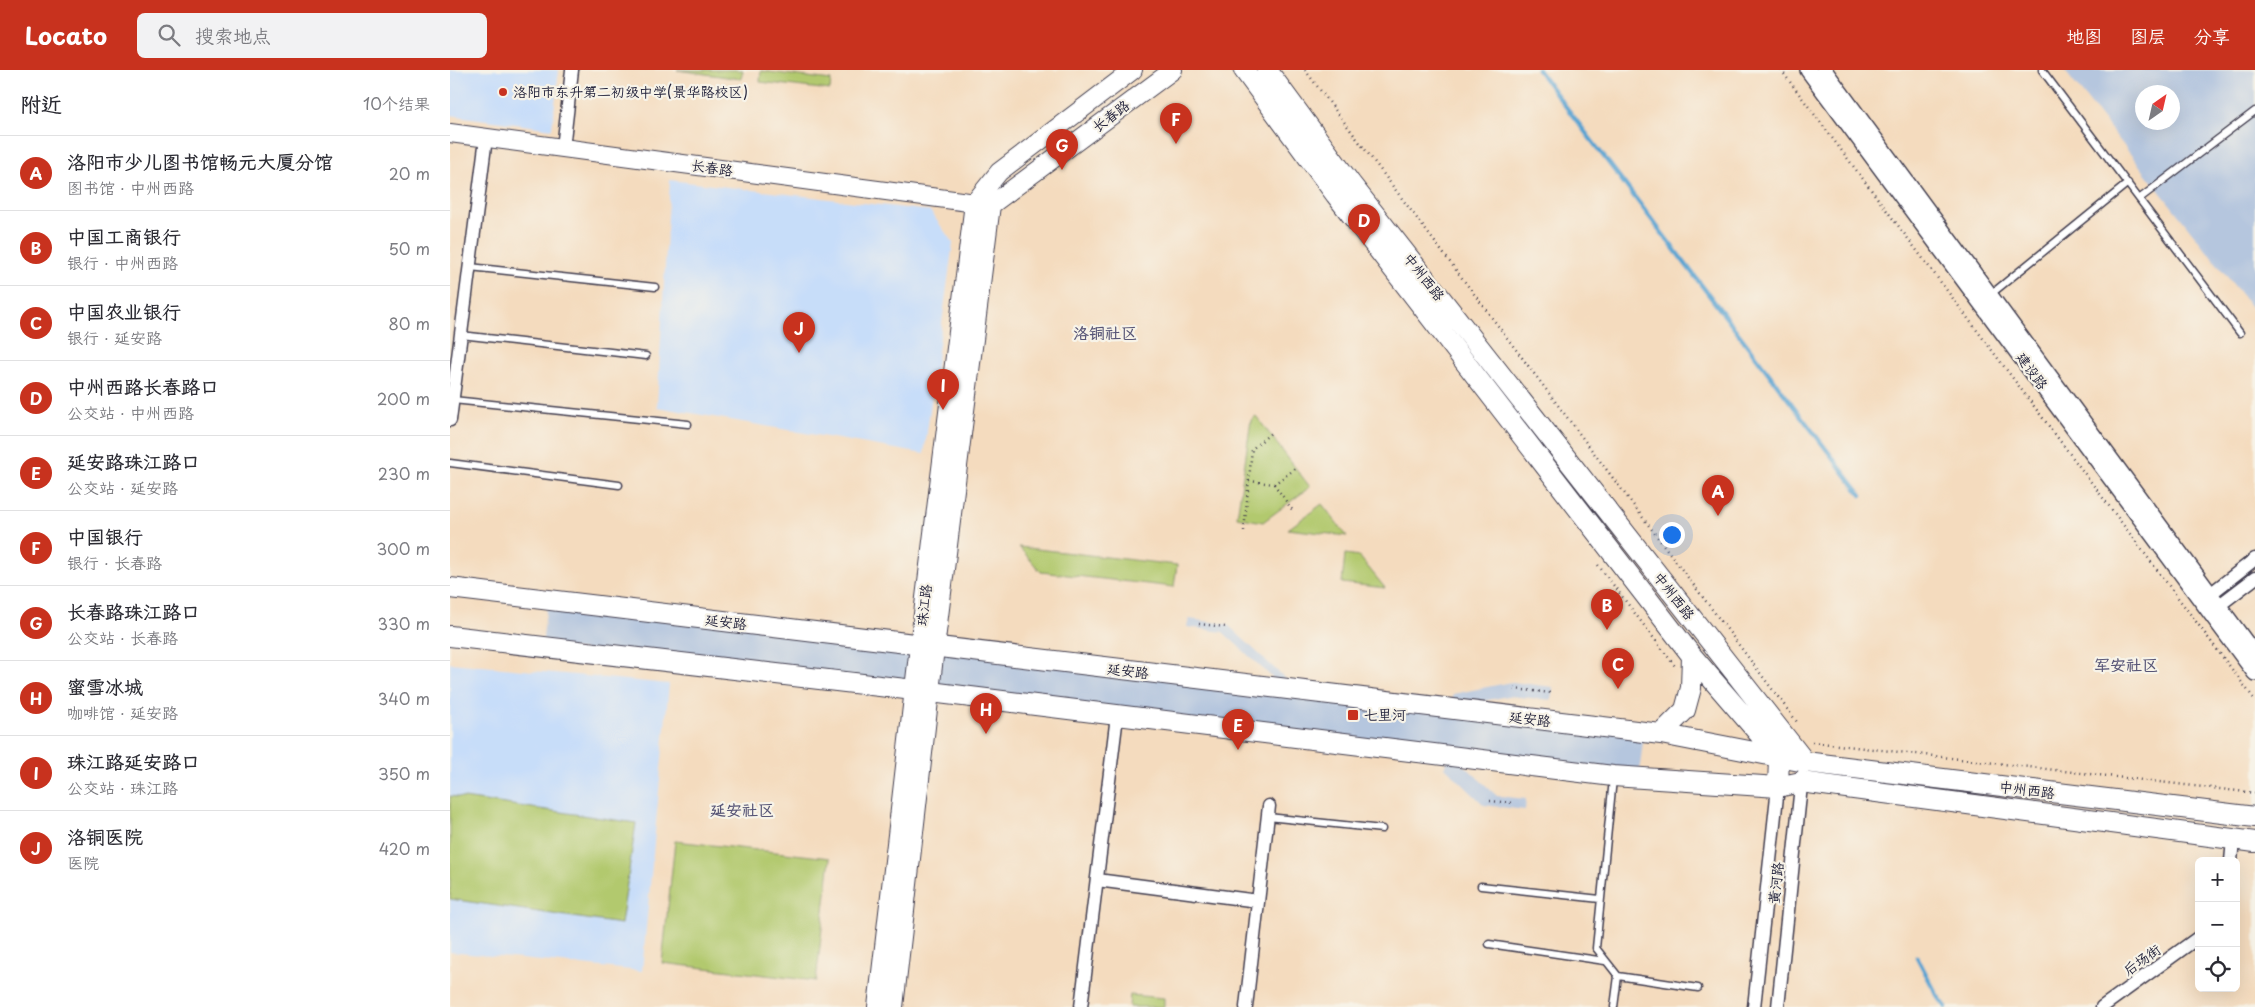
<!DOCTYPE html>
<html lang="zh">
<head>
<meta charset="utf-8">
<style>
	:root { --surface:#fff; --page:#f2f2f3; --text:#2b2b33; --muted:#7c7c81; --line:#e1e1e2; --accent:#c8321e }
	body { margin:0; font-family:"Playpen Sans","LXGW WenKai TC",sans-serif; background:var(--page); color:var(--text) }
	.controls { position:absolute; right:15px; bottom:15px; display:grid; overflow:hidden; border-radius:8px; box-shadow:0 5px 20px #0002 }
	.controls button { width:45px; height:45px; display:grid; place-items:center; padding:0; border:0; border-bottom:1px solid var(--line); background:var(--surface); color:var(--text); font:25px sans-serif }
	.compass { position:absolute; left:1685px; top:15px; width:45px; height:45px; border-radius:50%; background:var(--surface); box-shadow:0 5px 20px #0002; rotate:34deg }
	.you { position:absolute; left:1221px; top:464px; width:18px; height:18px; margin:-12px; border:4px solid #fff; border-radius:50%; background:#1a73e8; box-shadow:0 0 0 8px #1a73e833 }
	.badge { display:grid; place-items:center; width:32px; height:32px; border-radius:50%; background:var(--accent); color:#fff; font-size:16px; font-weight:700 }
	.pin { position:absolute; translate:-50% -41px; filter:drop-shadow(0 1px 2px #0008) }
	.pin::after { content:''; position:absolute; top:26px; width:18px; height:15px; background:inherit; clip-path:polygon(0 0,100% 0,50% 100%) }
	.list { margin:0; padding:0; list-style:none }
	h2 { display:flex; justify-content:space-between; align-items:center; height:65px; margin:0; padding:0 20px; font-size:21px }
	h2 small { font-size:16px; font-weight:400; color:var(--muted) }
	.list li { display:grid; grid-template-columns:32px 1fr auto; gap:15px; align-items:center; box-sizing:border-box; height:75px; padding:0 20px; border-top:1px solid var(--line) }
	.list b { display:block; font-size:19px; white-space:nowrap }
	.list p { margin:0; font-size:16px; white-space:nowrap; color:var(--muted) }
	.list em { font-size:16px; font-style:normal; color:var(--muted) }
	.icon { flex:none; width:28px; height:28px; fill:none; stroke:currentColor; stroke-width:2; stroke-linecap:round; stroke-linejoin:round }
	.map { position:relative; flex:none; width:1805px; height:937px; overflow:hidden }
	header { display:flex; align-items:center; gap:30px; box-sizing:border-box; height:70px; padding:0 25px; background:var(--accent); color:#fff }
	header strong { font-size:24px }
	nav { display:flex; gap:28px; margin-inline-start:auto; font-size:18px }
	.search { width:350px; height:45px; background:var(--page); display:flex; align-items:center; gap:12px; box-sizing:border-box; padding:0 18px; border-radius:8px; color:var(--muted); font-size:19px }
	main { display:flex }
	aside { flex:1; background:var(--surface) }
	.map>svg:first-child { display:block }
</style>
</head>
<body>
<header>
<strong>Locato</strong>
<div class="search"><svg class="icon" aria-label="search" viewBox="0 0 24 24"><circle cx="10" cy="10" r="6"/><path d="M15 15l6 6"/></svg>搜索地点</div>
<nav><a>地图</a><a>图层</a><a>分享</a></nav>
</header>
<main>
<aside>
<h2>附近<small>10个结果</small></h2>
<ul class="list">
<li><span class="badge">A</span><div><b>洛阳市少儿图书馆畅元大厦分馆</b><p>图书馆 · 中州西路</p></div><em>20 m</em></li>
<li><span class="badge">B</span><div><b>中国工商银行</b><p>银行 · 中州西路</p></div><em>50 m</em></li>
<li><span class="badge">C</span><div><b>中国农业银行</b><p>银行 · 延安路</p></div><em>80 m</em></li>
<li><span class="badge">D</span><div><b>中州西路长春路口</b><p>公交站 · 中州西路</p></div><em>200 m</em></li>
<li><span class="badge">E</span><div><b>延安路珠江路口</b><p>公交站 · 延安路</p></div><em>230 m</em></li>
<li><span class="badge">F</span><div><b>中国银行</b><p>银行 · 长春路</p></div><em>300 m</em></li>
<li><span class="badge">G</span><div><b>长春路珠江路口</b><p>公交站 · 长春路</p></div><em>330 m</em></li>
<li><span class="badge">H</span><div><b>蜜雪冰城</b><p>咖啡馆 · 延安路</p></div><em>340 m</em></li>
<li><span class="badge">I</span><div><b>珠江路延安路口</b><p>公交站 · 珠江路</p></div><em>350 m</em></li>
<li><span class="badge">J</span><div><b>洛铜医院</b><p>医院</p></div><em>420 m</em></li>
</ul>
</aside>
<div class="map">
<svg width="1805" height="937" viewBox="0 0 1805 937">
	<rect width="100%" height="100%" fill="#f7f3e8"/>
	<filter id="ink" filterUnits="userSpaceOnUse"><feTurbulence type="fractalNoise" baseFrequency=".02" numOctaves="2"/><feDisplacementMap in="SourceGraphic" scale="10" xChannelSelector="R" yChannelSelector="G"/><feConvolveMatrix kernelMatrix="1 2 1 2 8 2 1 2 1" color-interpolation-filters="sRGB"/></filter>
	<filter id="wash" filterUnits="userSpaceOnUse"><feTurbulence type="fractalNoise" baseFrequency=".0096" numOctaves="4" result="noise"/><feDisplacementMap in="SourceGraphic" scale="20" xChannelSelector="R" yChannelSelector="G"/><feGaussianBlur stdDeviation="1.12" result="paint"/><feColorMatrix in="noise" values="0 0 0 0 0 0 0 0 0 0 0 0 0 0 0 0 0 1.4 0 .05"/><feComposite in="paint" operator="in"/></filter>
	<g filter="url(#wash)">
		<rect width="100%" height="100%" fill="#f4dbbe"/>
		<path fill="#c7ddf9" d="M0,0H109L102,59L0,45Z
			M220,110L480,141L503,173L474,384L207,337Z
			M0,593L219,614L192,901L0,882Z"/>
		<path fill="#b5c6de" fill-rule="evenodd" d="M1614,0H1805V242ZM1692,22H1722V52H1692Z
			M97,533L825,610L773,562L737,557L739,549L777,554L839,612L1002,640L1003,624L1062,612L1103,617L1101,630L1059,626L1018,634L1194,663L1189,705L1012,693L1047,726L1076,729L1075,740L1034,735L995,697L997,682L92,575Z"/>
		<path fill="#b2c96e" stroke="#6a7654" d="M227,0H293L291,9Z
			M311,1L381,10L380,20L310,12Z
			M806,346L860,417L813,452L787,447L801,350Z
			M872,434L897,466L838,459Z
			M569,477L727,495L724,517L591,502Z
			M895,484L909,486L935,518L892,513Z
			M0,726L186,753L171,854L0,829Z
			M225,771L380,788L366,911L212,893Z
			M680,925L714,928V937H679Z"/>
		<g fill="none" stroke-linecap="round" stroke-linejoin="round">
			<path stroke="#59a3d1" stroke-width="4.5" d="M1088,0L1411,425
				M1467,887L1487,925L1496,937"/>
		</g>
	</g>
	<g filter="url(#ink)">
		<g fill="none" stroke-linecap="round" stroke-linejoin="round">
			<g stroke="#423e4f" stroke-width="9">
				<path id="service" d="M1592,0L1790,263
					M1689,129L1805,41
					M20,197L205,217
					M1540,225L1678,113
					M11,265L196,286
					M3,330L238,354
					M0,393L169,415
					M1163,709L1146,878L1168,906L1164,937
					M818,747L932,759
					M1031,816L1150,829
					M1039,874L1155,891
					M1168,906L1248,918"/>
			</g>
			<g stroke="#423e4f" stroke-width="15">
				<path id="minor" d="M113,78L122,0
					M0,350L36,68
					M1754,529L1805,489
					M1763,540L1805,508
					M1781,791L1783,770
					M647,810L808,831
					M631,937L667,646
					M796,937L819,736
					M1304,937L1328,717
					M1328,937L1352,706
					M1652,937L1749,867"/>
			</g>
			<g stroke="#423e4f" stroke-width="18">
				<path id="tertiary" d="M1358,0L1805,603
					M1374,0L1805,585"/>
			</g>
			<g stroke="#423e4f" stroke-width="20">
				<path id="secondary" d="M0,63L541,135L723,0
					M524,133L549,102L683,0
					M427,937L469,576L524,133
					M444,937L485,578L541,135"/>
			</g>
			<g stroke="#423e4f" stroke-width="22">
				<path id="primary" d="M794,0L886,125L1242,586L1329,687L1328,717
					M817,0L901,114L1355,692
					M0,518L1211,664L1355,692L1805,747
					M0,566L464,620L1163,706L1328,717L1351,712L1805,772
					M1211,664L1235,640L1241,618L1242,586"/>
			</g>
			<path stroke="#423e4f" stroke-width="2.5" stroke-dasharray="1 4" stroke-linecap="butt" d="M855,0L1347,652
				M1331,0L1805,630
				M799,411L824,414L848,397
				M824,414L843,441
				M794,461L802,379L822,362
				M1148,495L1225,596
				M749,554L776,557
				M1064,619L1102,623
				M1362,672L1805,723
				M1040,731L1064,733"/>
			<use href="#service" stroke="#fff" stroke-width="6"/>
			<use href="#minor" stroke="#fff" stroke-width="12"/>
			<use href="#tertiary" stroke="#fff" stroke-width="15"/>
			<use href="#secondary" stroke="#fff" stroke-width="18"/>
			<use href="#primary" stroke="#fff" stroke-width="20"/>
		</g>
	</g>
	<g fill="#c8321e" stroke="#f7f3e8" stroke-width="2">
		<circle cx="53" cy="22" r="5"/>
		<rect x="897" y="639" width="12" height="12" rx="2.5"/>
	</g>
	<g text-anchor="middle" stroke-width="4.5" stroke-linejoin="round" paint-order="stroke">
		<g font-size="14" fill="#22223b" stroke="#f7f3e8" text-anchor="start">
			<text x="63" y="27">洛阳市东升第二初级中学(景华路校区)</text>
			<text x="914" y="650">七里河</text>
		</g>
		<g font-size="14" fill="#22223b" stroke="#f7f3e8">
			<text transform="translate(661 46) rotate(-37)" y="5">长春路</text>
			<text transform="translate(262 98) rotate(8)" y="5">长春路</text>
			<text transform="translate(974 207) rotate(52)" y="5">中州西路</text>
			<text transform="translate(1582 301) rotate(54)" y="5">建设路</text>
			<text transform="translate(1224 526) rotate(52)" y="5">中州西路</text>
			<text transform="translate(474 535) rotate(-83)" y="5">珠江路</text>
			<text transform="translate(276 552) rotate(7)" y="5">延安路</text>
			<text transform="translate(678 601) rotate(7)" y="5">延安路</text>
			<text transform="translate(1080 649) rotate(7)" y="5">延安路</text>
			<text transform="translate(1577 720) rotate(7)" y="5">中州西路</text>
			<text transform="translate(1326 813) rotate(-84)" y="5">黄河路</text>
			<text transform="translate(1692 890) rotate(-35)" y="5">后场街</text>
		</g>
		<g font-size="16" font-weight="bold" fill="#585677" stroke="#f7f3e8">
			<text x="655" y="269">洛铜社区</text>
			<text x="1676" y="601">军安社区</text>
			<text x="292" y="746">延安社区</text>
		</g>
	</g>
</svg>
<div class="controls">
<button>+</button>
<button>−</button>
<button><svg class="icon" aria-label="locate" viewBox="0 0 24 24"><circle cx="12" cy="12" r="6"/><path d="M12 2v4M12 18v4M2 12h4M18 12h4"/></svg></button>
</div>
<svg class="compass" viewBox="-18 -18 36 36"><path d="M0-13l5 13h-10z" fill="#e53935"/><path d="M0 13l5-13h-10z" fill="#7c7c81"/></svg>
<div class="you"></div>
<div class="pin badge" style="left:1268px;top:446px">A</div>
<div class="pin badge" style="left:1157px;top:560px">B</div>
<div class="pin badge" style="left:1168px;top:619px">C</div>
<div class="pin badge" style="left:914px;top:175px">D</div>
<div class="pin badge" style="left:788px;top:680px">E</div>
<div class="pin badge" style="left:726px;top:74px">F</div>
<div class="pin badge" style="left:612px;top:100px">G</div>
<div class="pin badge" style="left:536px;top:664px">H</div>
<div class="pin badge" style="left:493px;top:340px">I</div>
<div class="pin badge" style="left:349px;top:283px">J</div>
</div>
</main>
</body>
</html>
